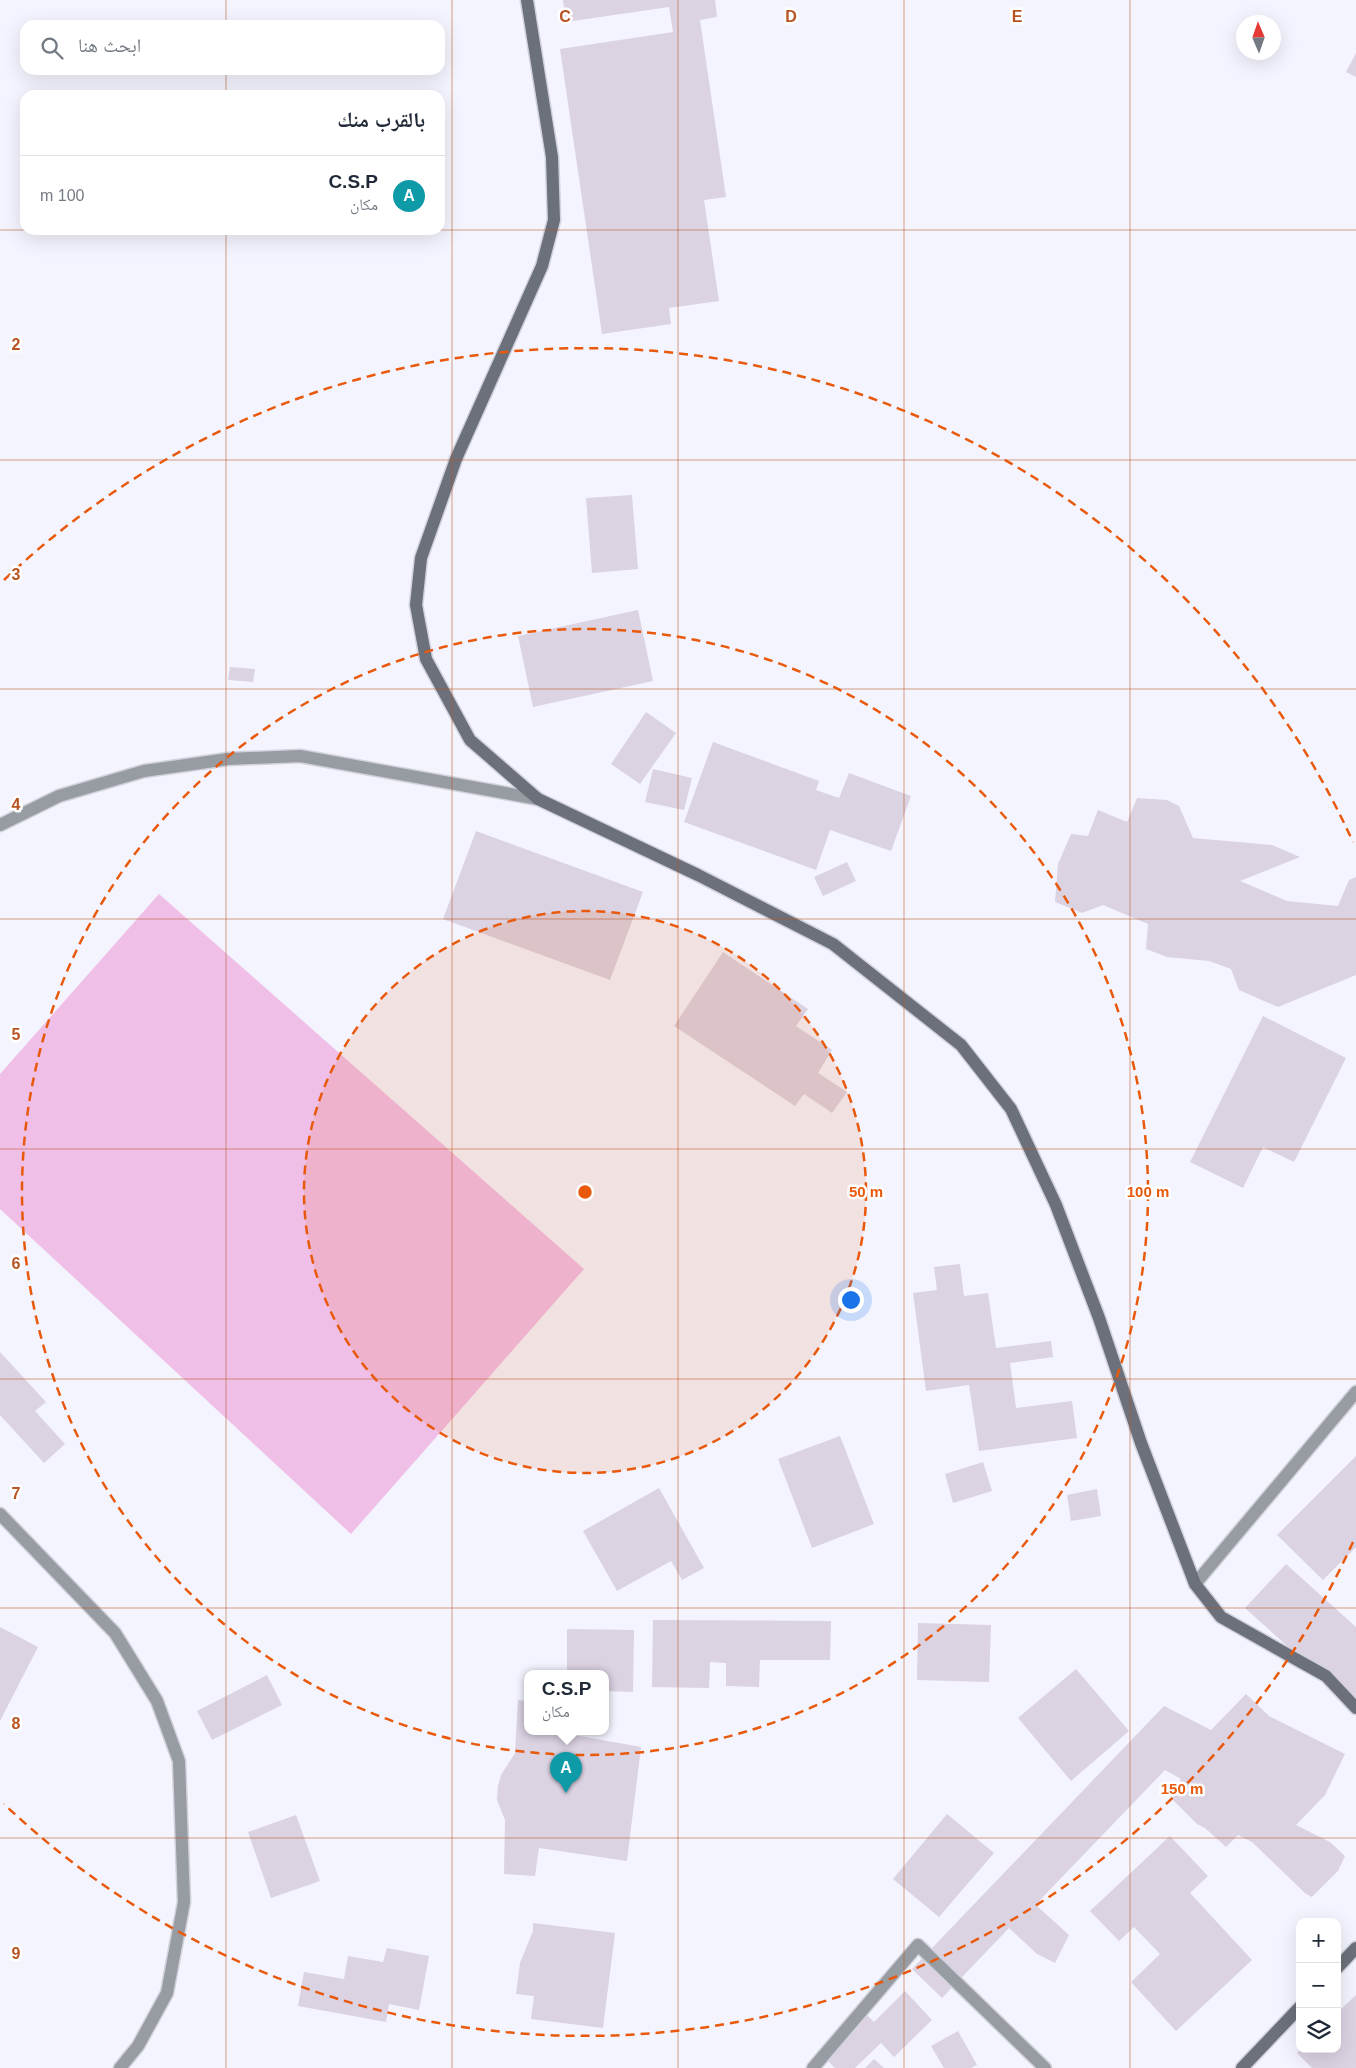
<!DOCTYPE html>
<html lang="ar">
<head>
<meta charset="utf-8">
<style>
	:root { --surface:#fff; --page:#f6f6f7; --text:#1f2937; --muted:#747a83; --line:#e0e1e3; --accent:#b85422 }
	body { margin:0; font-family:Arial,"Noto Naskh Arabic",sans-serif; background:var(--page); color:var(--text); direction:rtl }
	.controls { position:absolute; right:15px; bottom:15px; display:grid; overflow:hidden; border-radius:10px; box-shadow:0 5px 20px #0002 }
	.controls button { width:45px; height:45px; display:grid; place-items:center; padding:0; border:0; border-bottom:1px solid var(--line); background:var(--surface); color:var(--text); font:25px sans-serif }
	.compass { position:absolute; left:1236px; top:15px; width:45px; height:45px; border-radius:50%; background:var(--surface); box-shadow:0 5px 20px #0002; rotate:358deg }
	.you { position:absolute; left:850px; top:1299px; width:18px; height:18px; margin:-12px; border:4px solid #fff; border-radius:50%; background:#1a73e8; box-shadow:0 0 0 8px #1a73e833 }
	.badge { display:grid; place-items:center; width:32px; height:32px; border-radius:50%; background:var(--accent); color:#fff; font-size:16px; font-weight:700 }
	.pin { position:absolute; translate:-50% -41px; filter:drop-shadow(0 1px 2px #0008) }
	.pin::after { content:''; position:absolute; top:26px; width:18px; height:15px; background:inherit; clip-path:polygon(0 0,100% 0,50% 100%) }
	.popup { position:absolute; left:524px; top:1670px; width:85px; height:65px; box-sizing:border-box; display:grid; place-content:center; border-radius:10px; background:var(--surface); filter:drop-shadow(0 1px 4px #0005); font-size:16px; white-space:nowrap; color:var(--muted) }
	.popup b { font-size:19px; color:var(--text) }
	.popup::after { content:''; position:absolute; left:50%; top:100%; margin-left:-10px; border:10px solid transparent; border-top-color:var(--surface) }
	.list { margin:0; padding:0; list-style:none }
	h2 { display:flex; justify-content:space-between; align-items:center; height:65px; margin:0; padding:0 20px; font-size:21px }
	h2 small { font-size:16px; font-weight:400; color:var(--muted) }
	.list li { display:grid; grid-template-columns:32px 1fr auto; gap:15px; align-items:center; box-sizing:border-box; height:80px; padding:0 20px; border-top:1px solid var(--line) }
	.list b { display:block; font-size:19px; white-space:nowrap }
	.list p { margin:0; font-size:16px; white-space:nowrap; color:var(--muted) }
	.list em { font-size:16px; font-style:normal; color:var(--muted) }
	.icon { flex:none; width:28px; height:28px; fill:none; stroke:currentColor; stroke-width:2; stroke-linecap:round; stroke-linejoin:round }
	.map { position:relative; flex:none; width:1356px; height:2068px; overflow:hidden; direction:ltr }
	.search { position:absolute; background:var(--surface); box-shadow:0 5px 20px #0002; left:20px; top:20px; width:425px; height:55px; display:flex; align-items:center; gap:12px; box-sizing:border-box; padding:0 18px; border-radius:15px; color:var(--muted); font-size:19px }
	.panel { position:absolute; background:var(--surface); box-shadow:0 5px 20px #0002; left:20px; top:90px; width:425px; height:145px; border-radius:15px; direction:rtl }
	.map>svg:first-child { display:block }
</style>
</head>
<body>
<div class="map">
<svg width="1356" height="2068" viewBox="0 0 1356 2068">
	<rect width="100%" height="100%" fill="#f4f4ff"/>
	<path fill="#f0bfe7" d="M159,894L584,1269L351,1534L0,1209V1074Z"/>
	<path fill="#dbd2e2" d="M563,0H715L717,17L700,20L726,197L704,200L719,301L669,308L671,324L602,334L560,49L673,32L669,7L566,22Z
		M1356,53V77L1346,72Z
		M632,495L638,569L592,573L586,498Z
		M638,610L653,681L533,707L518,636Z
		M230,667L255,669L253,682L228,680Z
		M646,712L676,733L640,784L611,764Z
		M713,742L819,781L816,790L839,798L849,773L911,796L891,851L830,830L816,870L684,822Z
		M653,769L692,778L684,810L645,802Z
		M1137,798L1167,800L1179,806L1193,838L1272,845L1300,857L1240,881L1287,901L1338,906L1349,880L1356,877V975L1278,1007L1239,990L1231,969L1209,961L1167,957L1146,949L1148,924L1103,905L1082,913L1055,902L1058,864L1071,834L1088,836L1098,810L1127,822Z
		M476,831L643,892L610,980L443,919Z
		M847,862L856,881L823,896L814,877Z
		M723,952L808,1009L796,1026L832,1050L818,1073L847,1092L832,1113L804,1094L795,1106L674,1026Z
		M1263,1016L1346,1058L1294,1162L1263,1147L1243,1188L1190,1162Z
		M960,1264L964,1296L988,1293L996,1348L1051,1341L1053,1357L1010,1363L1016,1408L1072,1401L1077,1438L979,1451L969,1385L926,1391L913,1293L937,1290L934,1267Z
		M0,1352L46,1402L35,1411L65,1444L44,1463L0,1415Z
		M840,1436L874,1524L812,1548L778,1459Z
		M1356,1456V1547L1323,1580L1277,1535Z
		M983,1462L992,1491L953,1503L945,1474Z
		M659,1488L704,1568L682,1580L671,1561L617,1591L583,1531Z
		M1097,1489L1101,1516L1071,1521L1067,1495Z
		M1286,1564L1356,1627V1708L1245,1608Z
		M653,1620L831,1621L830,1660H760L759,1687L726,1686V1663L710,1662L709,1688L652,1687Z
		M918,1623L991,1625L989,1682L917,1680Z
		M0,1627L38,1647L0,1721Z
		M567,1629L634,1630L633,1692L605,1691V1674H567Z
		M1076,1669L1129,1731L1071,1781L1018,1718Z
		M267,1675L282,1705L212,1740L197,1711Z
		M1246,1694L1269,1716L1345,1754L1325,1795L1296,1825L1330,1842L1345,1856L1338,1871L1312,1897L1306,1894L1252,1842L1238,1835L1226,1847L1205,1828L1197,1824L1171,1798L1181,1779L1165,1770L1040,1900L1037,1906L1069,1935L1055,1963L1037,1954L1009,1928L942,1998L912,1969L1164,1706L1211,1730Z
		M518,1700L527,1701V1732H557L641,1747L627,1861L539,1848L535,1876L504,1874L505,1820L497,1800L498,1786L501,1775L515,1753Z
		M947,1814L994,1853L939,1917L893,1879Z
		M296,1815L320,1881L271,1898L248,1832Z
		M1170,1836L1208,1876L1190,1893L1252,1960L1176,2031L1131,1982L1160,1954L1134,1927L1119,1941L1090,1911Z
		M533,1923L615,1933L603,2028L531,2019L534,1996L516,1994L520,1963L533,1931Z
		M387,1948L429,1956L419,2010L389,2004L386,2022L298,2006L304,1972L344,1979L348,1956L383,1962Z
		M905,1991L932,2020L894,2057L881,2043L855,2068H835L821,2054L864,2012L874,2022Z
		M1356,1995V2068H1312L1297,2053L1301,2049H1337V2013Z
		M958,2031L977,2065L971,2068H944L931,2046Z
		M874,2059L884,2068H865Z"/>
	<g fill="none" stroke-linecap="round" stroke-linejoin="round">
		<g stroke="#d2d2dc" stroke-width="15">
			<path id="minor" d="M0,825L59,796L144,771L228,759L300,756L538,799
				M0,1514L115,1633L157,1701L179,1761L184,1902L167,1993L138,2046L120,2068
				M813,2068L918,1945L1045,2068"/>
		</g>
		<g stroke="#d2d2dc" stroke-width="15">
			<path id="tertiary" d="M1195,1584L1356,1392"/>
		</g>
		<g stroke="#d2d2dc" stroke-width="15">
			<path id="secondary" d="M527,0L552,157L554,220L542,266L456,459L421,558L416,605L426,659L470,740L538,799L698,875L833,944L961,1045L1011,1109L1056,1205L1099,1318L1141,1443L1195,1584L1221,1617L1326,1676L1356,1708
				M1337,1968L1356,1948
				M1242,2068L1300,2007"/>
		</g>
		<use href="#minor" stroke="#979ba2" stroke-width="12"/>
		<use href="#tertiary" stroke="#979ba2" stroke-width="12"/>
		<use href="#secondary" stroke="#6b707a" stroke-width="12"/>
	</g>
	<path fill="none" stroke="#b85422" stroke-width="1" stroke-opacity="0.55" d="M226,0V25M452,0V2068M678,0V2068M904,0V2068M1130,0V2068M226,70V95M0,230H25M226,230V2068M440,230H1356M0,460H1356M0,689H1356M0,919H1356M0,1149H1356M0,1379H1356M0,1608H1356M0,1838H1356"/>
	<circle cx="585" cy="1192" r="281" fill="#e8590c" fill-opacity=".12"/>
	<g fill="none" stroke="#e8590c" stroke-width="2.5" stroke-dasharray="9 6">
		<circle cx="585" cy="1192" r="281"/>
		<circle cx="585" cy="1192" r="563"/>
		<path d="M1353 1542A844 844 0 0 1 4 1804M4 580A844 844 0 0 1 1353 842"/>
	</g>
	<g font-size="16" text-anchor="middle" font-weight="bold" fill="#b85422" stroke="#fff" stroke-width="5" stroke-linejoin="round" paint-order="stroke">
		<text x="565" y="22">C</text>
		<text x="791" y="22">D</text>
		<text x="1017" y="22">E</text>
		<text x="16" y="350">2</text>
		<text x="16" y="580">3</text>
		<text x="16" y="810">4</text>
		<text x="16" y="1040">5</text>
		<text x="16" y="1269">6</text>
		<text x="16" y="1499">7</text>
		<text x="16" y="1729">8</text>
		<text x="16" y="1959">9</text>
	</g>
	<circle cx="585" cy="1192" r="8" fill="#e8590c" stroke="#fff" stroke-width="2.5"/>
	<g font-size="15" text-anchor="middle" font-weight="bold" fill="#e8590c" stroke="#fff" stroke-width="5" stroke-linejoin="round" paint-order="stroke">
		<text x="866" y="1197">50 m</text>
		<text x="1148" y="1197">100 m</text>
		<text x="1182" y="1794">150 m</text>
	</g>
</svg>
<div class="controls">
<button>+</button>
<button>−</button>
<button><svg class="icon" aria-label="layers" viewBox="0 0 24 24"><path d="M12 4l9 5-9 5-9-5zM3 14l9 5 9-5"/></svg></button>
</div>
<svg class="compass" viewBox="-18 -18 36 36"><path d="M0-13l5 13h-10z" fill="#e53935"/><path d="M0 13l5-13h-10z" fill="#747a83"/></svg>
<div class="you"></div>
<div class="pin badge" style="left:566px;top:1793px;background:#0f9aa8">A</div>
<div class="popup"><b>C.S.P</b>مكان</div>
<div class="search"><svg class="icon" aria-label="search" viewBox="0 0 24 24"><circle cx="10" cy="10" r="6"/><path d="M15 15l6 6"/></svg>ابحث هنا</div>
<section class="panel">
<h2>بالقرب منك<small></small></h2>
<ul class="list">
<li><span class="badge" style="background:#0f9aa8">A</span><div><b>C.S.P</b><p>مكان</p></div><em>100 m</em></li>
</ul>
</section>
</div>
</body>
</html>
